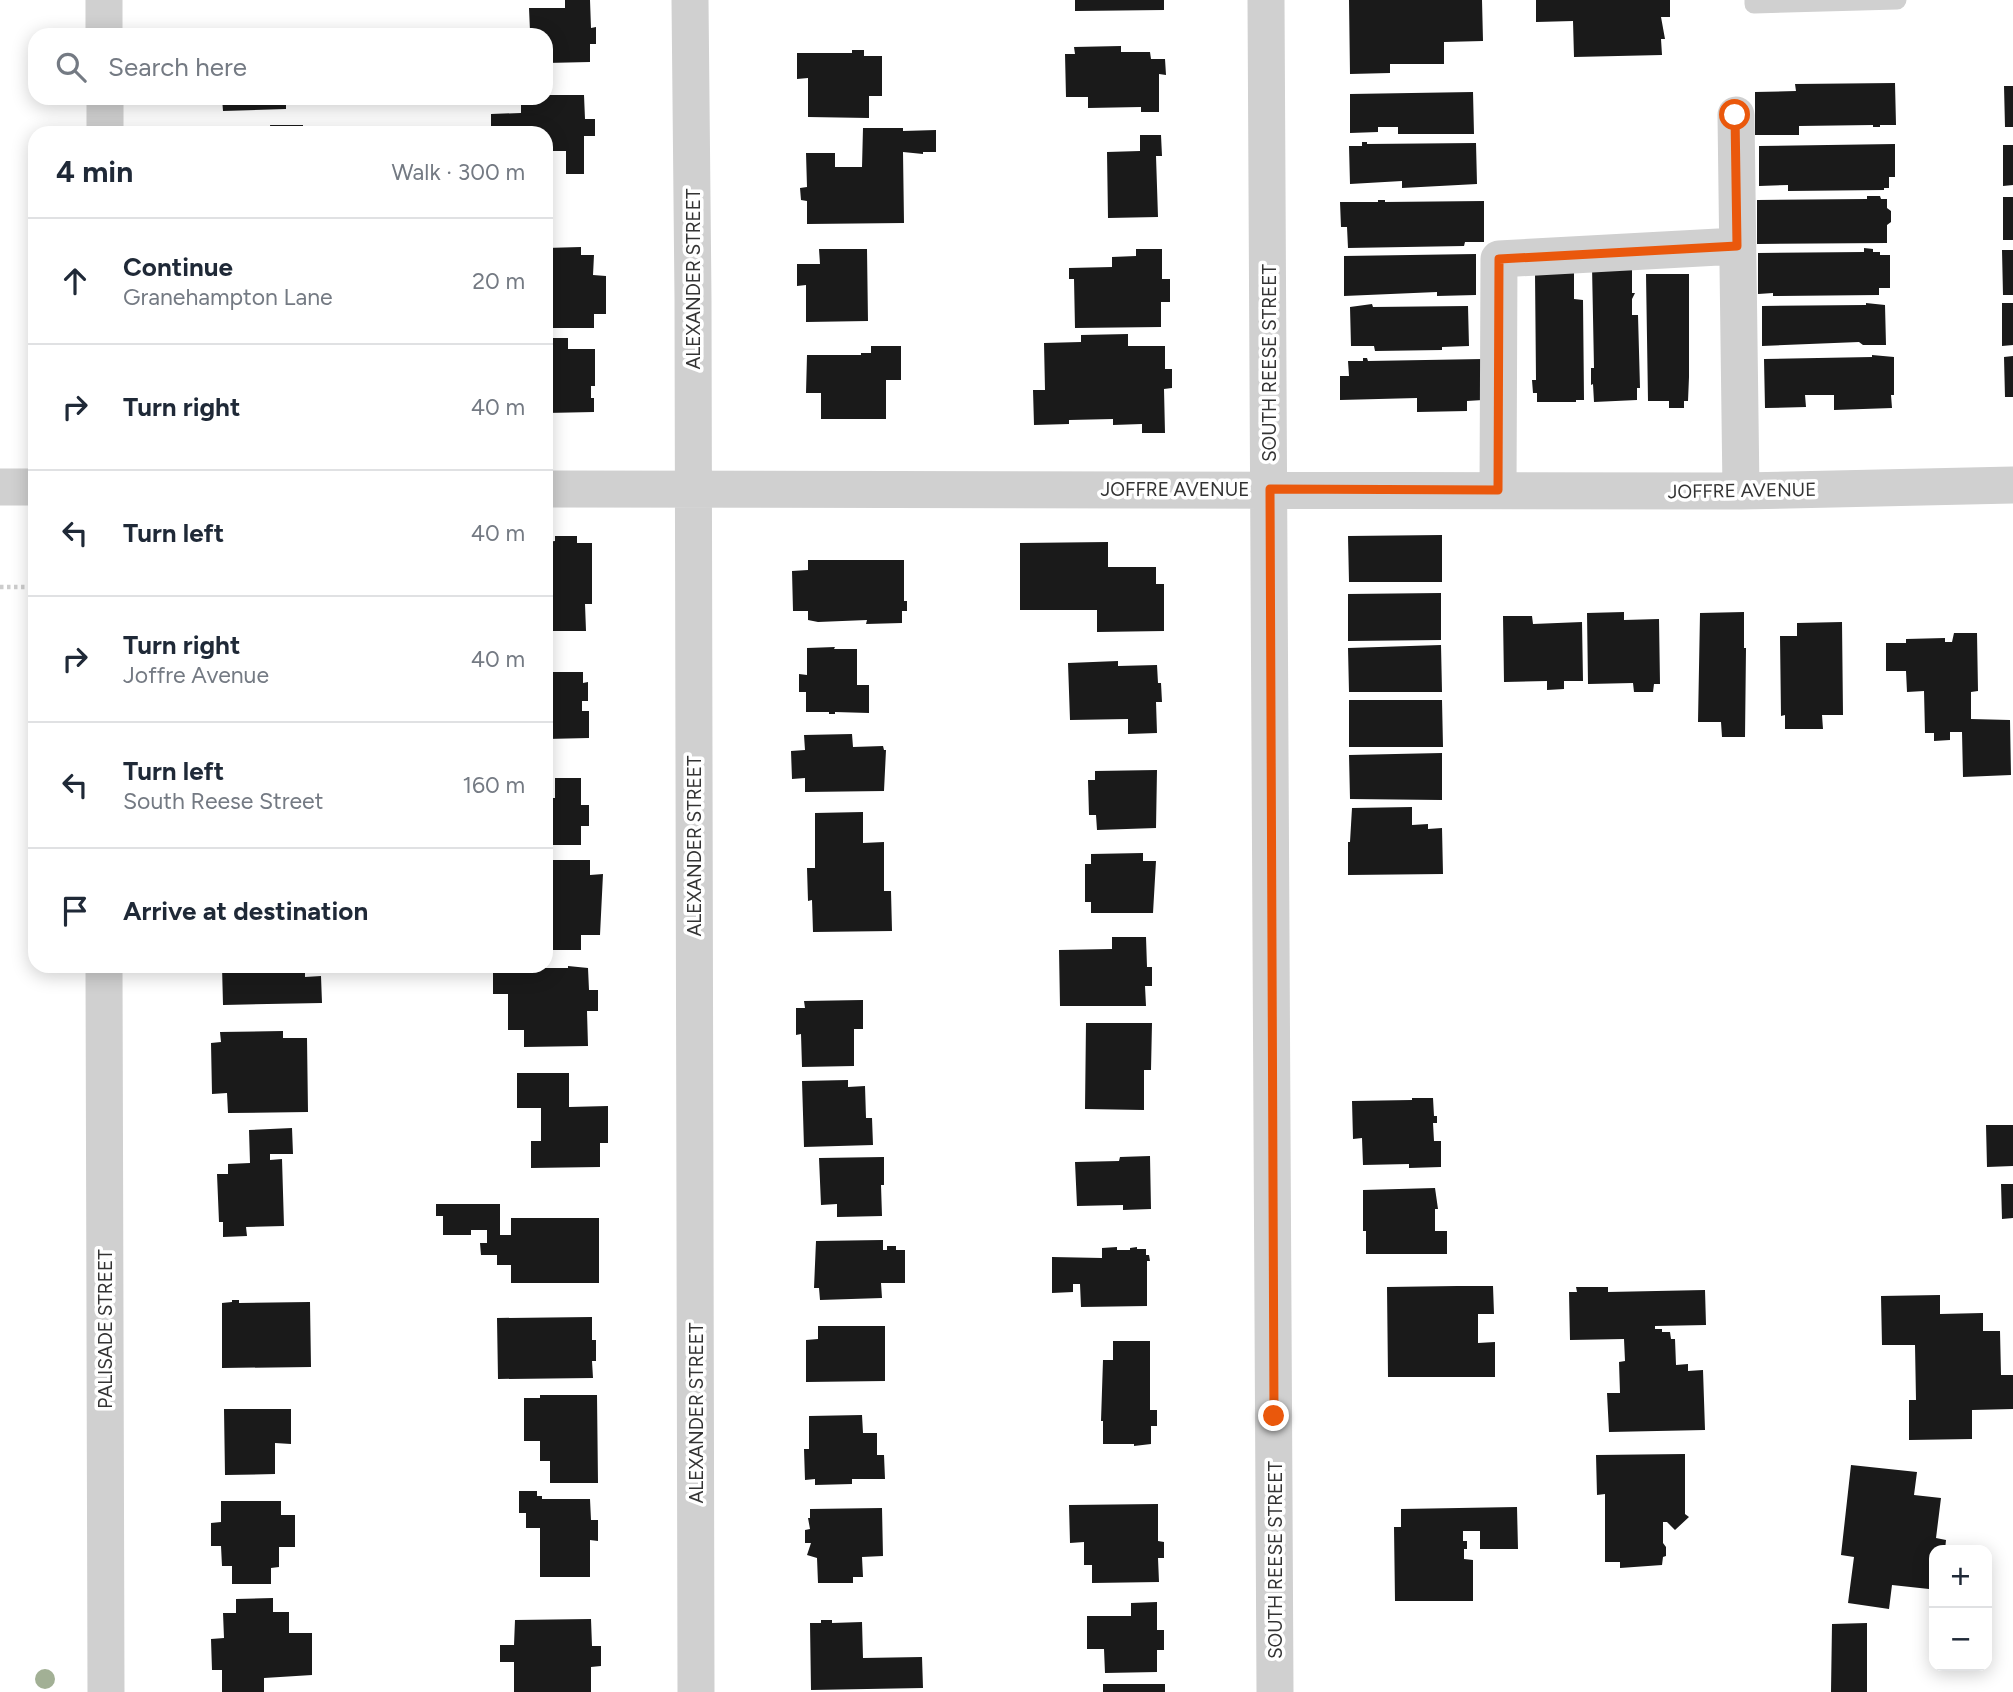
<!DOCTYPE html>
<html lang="en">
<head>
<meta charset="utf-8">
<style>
	:root { --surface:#fff; --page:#f6f6f7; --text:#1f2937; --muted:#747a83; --line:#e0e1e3 }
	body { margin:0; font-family:Figtree,sans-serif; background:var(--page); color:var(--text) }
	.controls { position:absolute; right:21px; bottom:21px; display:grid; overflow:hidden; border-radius:14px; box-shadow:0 4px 18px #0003 }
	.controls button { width:63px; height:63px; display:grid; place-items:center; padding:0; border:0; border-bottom:2px solid var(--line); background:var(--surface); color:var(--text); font:35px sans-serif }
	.stop { position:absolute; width:21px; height:21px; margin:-16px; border:5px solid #ea580c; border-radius:50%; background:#fff }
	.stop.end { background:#ea580c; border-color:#fff; box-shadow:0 2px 7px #0008 }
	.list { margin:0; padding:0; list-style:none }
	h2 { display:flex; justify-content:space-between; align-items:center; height:91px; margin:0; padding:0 28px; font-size:30px }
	h2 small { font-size:23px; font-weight:400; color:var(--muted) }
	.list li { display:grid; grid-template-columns:46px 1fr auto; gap:21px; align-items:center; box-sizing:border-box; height:126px; padding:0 28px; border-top:2px solid var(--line) }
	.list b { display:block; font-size:26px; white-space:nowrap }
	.list p { margin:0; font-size:23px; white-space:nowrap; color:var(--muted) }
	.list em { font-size:23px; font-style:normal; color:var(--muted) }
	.icon { flex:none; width:38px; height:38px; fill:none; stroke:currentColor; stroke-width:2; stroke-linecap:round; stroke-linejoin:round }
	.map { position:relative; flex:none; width:2013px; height:1692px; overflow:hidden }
	.search { position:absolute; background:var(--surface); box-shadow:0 4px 18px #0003; left:28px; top:28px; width:525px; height:77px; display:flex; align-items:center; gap:18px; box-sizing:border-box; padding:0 24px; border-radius:21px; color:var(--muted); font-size:26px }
	.panel { position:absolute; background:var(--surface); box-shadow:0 4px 18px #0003; left:28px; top:126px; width:525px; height:847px; border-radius:21px }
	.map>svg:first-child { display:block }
</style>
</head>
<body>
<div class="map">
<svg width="2013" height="1692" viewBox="0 0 2013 1692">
	<rect width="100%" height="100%" fill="#fff"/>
	<path fill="#1a1a1a" d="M565,0H590L591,28L596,27V44H590V62L546,63V35H525V31H530L529,8H565Z
		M1075,0H1164V10L1075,11Z
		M1349,0H1482L1483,41L1444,42V64H1390V73L1350,74Z
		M1536,0H1670V17H1661L1665,39H1661L1662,55L1574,57L1573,21L1536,22Z
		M1121,46V52H1150L1151,59H1165L1166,75L1159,74V112H1141V107L1088,108V97H1066L1065,54H1075L1074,47Z
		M852,50H864V56H882V96H869V118L808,117V78L797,79V53H852Z
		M1895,83L1896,125H1880V127H1873V125L1799,126V135H1755V92L1796,91L1795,84Z
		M2004,86H2013V127H2005Z
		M1473,92L1474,134H1398V127H1378V132L1350,133V94Z
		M546,95H584L585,119H595V136H584V174H566V151H546V133H491V114L521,113V98H546Z
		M222,98H286V109L223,111Z
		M270,125H303V133H271Z
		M863,128H903V131L936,130V152H923V154L903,152L904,223L807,224V201L801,200L800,188L807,187L806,153H835V167H862Z
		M1140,135H1161L1162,156H1156L1158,217L1108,218L1107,152L1140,151Z
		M1362,142H1367V144L1476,143L1477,184L1402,188V181L1350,184L1349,146H1362Z
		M1895,144V177H1889V188H1884V190L1788,191V185L1759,186V146Z
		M2003,145H2013V185L2003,186Z
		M1867,196H1880L1881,199H1887V208L1891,211V222L1887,225V243L1757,244V200L1867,199Z
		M2003,197H2013V240H2003Z
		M1378,200H1385V202L1484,201V242H1465L1464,246L1348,248L1347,227H1341L1340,202H1378Z
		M581,247V255H594L593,275L606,276V314H594V328H546V248Z
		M1864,248L1873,249V252H1880V255H1890V288H1879V295L1773,296V293L1758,294V253L1864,252Z
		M819,249H867L868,321L806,322V285L797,286V264H820Z
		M1136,249H1162V279H1170V302H1161V327L1075,328L1074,279H1069V268L1112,267V257L1136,256Z
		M2002,250H2013V295H2003Z
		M1476,254V295L1437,296V292L1344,296V256Z
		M1592,266H1632V293H1635L1632,299V315H1638L1640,388H1637V400L1594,402L1593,384L1591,385V368H1594Z
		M1574,272V299L1583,300L1584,400H1576V402H1537V393H1533L1532,380H1536L1535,273Z
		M1646,274H1689V377L1688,401H1684V408H1669V401H1648Z
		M1866,303L1885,305L1886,345H1863L1859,342L1762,346V306L1866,305Z
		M2002,303H2013V345L2002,346Z
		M1372,304L1373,307L1468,306L1469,346L1442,347V350L1375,351L1374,346H1351L1350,307Z
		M1128,334V346H1165V369H1172V388L1164,389L1165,433H1142V424L1113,425V419L1069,420V424L1034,425L1033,390H1045L1044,343L1081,342V335Z
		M546,338H568V349H595V386H591V398H594V412L546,413Z
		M871,346H901V380H886V419H821V393H806L807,355H861V353H871Z
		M1872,355L1894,357V395H1891L1892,408L1834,410V395H1805L1806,407L1765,408L1764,359L1872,357Z
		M2013,356V397H2005L2004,357Z
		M1363,358H1367L1368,361L1483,359V400L1467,401V411L1417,412V398L1340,400V376H1349L1348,361H1363Z
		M1442,535V582H1349L1348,536Z
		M555,536H577V543H592V604H585L586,631H546V542L555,541Z
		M1108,542V567H1156V584H1164V631L1097,632V610H1020V543Z
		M808,560H904V601H907V611H902V623L866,624L867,620L818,622L808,620V611H793L792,571L808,570Z
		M1441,593V640L1348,641V594Z
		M1624,612V620L1659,619L1660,684H1654L1653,692H1634L1633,683L1588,684L1587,613Z
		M1744,612V648H1746L1745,737H1722L1721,722H1698L1700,613Z
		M1503,616H1532L1533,624L1582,622L1583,681H1564V689L1547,690V681L1504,682Z
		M1842,622L1843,715H1822L1823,729H1785V715L1781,716L1780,636H1797V623Z
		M1954,633H1977L1978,691L1971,692V719L2010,720L2011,775L1963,777L1962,732H1950V740L1934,741V733H1925L1924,691L1907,692L1906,671H1886V643H1906V639L1945,638V642H1952Z
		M1441,645L1442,692H1349L1348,648Z
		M835,647L834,649H857V685H869V713L835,712V714H829V712H806V692H799V674L807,675V648Z
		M1118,661V666L1157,665L1158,683H1161L1162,702H1156L1157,733L1128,734V719L1070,720L1068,663Z
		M546,672H583V683L588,682V701H582V711H589V738L546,739Z
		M1349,700H1442L1443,747H1349Z
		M852,734L853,747L883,746L884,750H886L884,791L805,792V778L792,779L791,751L805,750L804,735Z
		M1442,753V800L1350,799L1349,755Z
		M1157,770L1156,828L1097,830L1096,815H1089L1088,780H1095V771Z
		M555,778H581V805H589V826H581V845H546V798H555Z
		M1412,807V825L1428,824V829L1442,828L1443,874L1348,875V842H1350L1352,808Z
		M863,812V843L884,842V891H891L892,931L813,932L812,900L808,901L807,868H815V813Z
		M1143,853V861H1156L1153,913H1091V902H1085V864H1091V854Z
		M546,860H590V875L603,874L600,935H581V950H546Z
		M1112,937H1146L1147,967H1152V986H1145L1146,1006H1060L1059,950L1112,949Z
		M222,966H305V977L321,976L322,1003L223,1005Z
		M568,966L588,968L589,990H598V1011H587L588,1046L524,1047V1030H508V994H493V968H568Z
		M863,1000V1029H854V1066L802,1067L801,1034L796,1035V1008H805L804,1001Z
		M1086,1023H1152L1151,1070H1144V1110L1085,1109Z
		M283,1031V1038H307L308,1112L228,1113L227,1093L212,1094L211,1043L221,1042L220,1032Z
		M517,1073H569V1107L608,1106V1143H600V1167L531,1168V1141H541V1108H517Z
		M848,1080V1087L865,1086L866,1118H872L873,1145L804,1147L802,1081Z
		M1412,1098H1433L1434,1116H1437V1123H1433L1434,1141H1441V1167L1409,1168V1164L1363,1165L1362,1138L1353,1139L1352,1101L1412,1100Z
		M1986,1125H2013V1166L1987,1167Z
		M292,1128L293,1154H270V1160L282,1159L284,1226L246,1227L247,1236L223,1237V1222H219L217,1174H228V1164L250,1163L249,1130Z
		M1150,1156L1151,1209L1123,1210V1205L1077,1206L1075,1162L1119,1161L1120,1157Z
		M884,1157V1185H881L882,1216L837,1217V1204L821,1205L819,1158Z
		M2001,1184H2013V1218L2002,1219Z
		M1435,1188L1438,1209H1435V1231H1447V1254H1366V1231H1363V1190Z
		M436,1204H500V1235H511V1218H599V1283H511V1265H497V1255H481L480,1243H487V1230H471V1235H443V1216H436Z
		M883,1240V1250H887V1246H896V1250H905V1283H881L882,1298L820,1300L819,1288H814L816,1241Z
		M1117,1247V1250H1130V1248L1137,1247V1249H1146V1255H1149L1150,1261H1147V1306L1081,1307L1080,1284H1073V1292L1052,1293V1257L1102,1258V1248Z
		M1457,1286H1493L1494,1314H1478V1343L1495,1342V1377H1388L1387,1287Z
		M1576,1287H1608V1292L1705,1290L1706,1325L1655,1326V1329H1662V1332H1670L1671,1339H1675L1676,1365L1688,1364V1371L1703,1370L1705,1430L1609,1432L1607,1393H1620L1619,1362L1625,1361L1624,1339L1570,1340L1569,1292H1577Z
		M1940,1295V1314L1983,1313V1331H2000L2001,1375H2013V1409L1972,1410V1439L1909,1440V1400H1916L1915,1345H1882L1881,1296Z
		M232,1300H239V1303L310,1302L311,1367L222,1368V1303L232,1302Z
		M592,1317V1340H596V1361H592L593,1378L498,1379L497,1318Z
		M818,1326H885V1381L806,1382V1340L818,1339Z
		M1113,1341H1150V1410H1157V1426H1151V1444L1134,1446V1444H1103V1421H1101L1103,1360H1113Z
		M540,1395H597L598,1483H550V1461H540V1441H524V1398H540Z
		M224,1409H291V1444L275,1443V1474L225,1475Z
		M862,1415L863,1433H877V1455H884L885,1479H852V1484L815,1485V1479L805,1480L804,1449H809V1416Z
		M1685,1454V1514L1689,1517L1675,1530L1667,1522H1663V1543L1666,1547V1556L1663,1557L1662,1565L1620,1568V1562H1605V1494L1597,1495L1596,1455Z
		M1851,1465L1917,1472L1914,1495L1941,1498L1936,1538L1946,1540L1945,1550H1934L1929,1589L1892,1585L1889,1609L1848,1603L1854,1557L1841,1555Z
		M519,1491H537V1496H542V1499H590L591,1520H598V1541L590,1540V1577H540V1528H526V1513H519Z
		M221,1501H281V1515H295V1547H279V1567L271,1568V1584H232V1566H222L221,1546H211V1523L221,1522Z
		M1158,1504V1541L1164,1542V1558H1158L1159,1582L1092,1583V1565H1084V1542L1070,1543L1069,1505Z
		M1517,1507L1518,1549H1480V1531H1463V1541H1467V1549H1464V1559L1473,1560V1601H1395L1394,1527H1401V1509Z
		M882,1508L883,1556L862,1557L863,1577H853V1583H818L817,1558L807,1555L811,1543H805V1530L810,1529L808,1518H810V1509Z
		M273,1598V1612H289V1633H312V1675L264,1678V1692H222V1670H212L211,1639L224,1638L223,1613H236V1599Z
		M1157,1602V1630H1164V1650H1157V1672L1105,1673L1104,1649H1087V1616H1131V1603Z
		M591,1619L592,1646H601V1666L591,1667V1692H514V1662H500V1645H514L515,1620Z
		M821,1620H832V1623L862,1622L863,1658L922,1657L923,1688L811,1690L810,1623H821Z
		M1867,1623V1692H1831L1832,1624Z
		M1103,1684H1165V1692H1103Z"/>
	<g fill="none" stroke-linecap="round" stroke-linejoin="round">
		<path stroke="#cdcdcd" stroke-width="4.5" stroke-dasharray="3.5 3.5" stroke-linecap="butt" d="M0,587H35"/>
		<path stroke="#d0d0d0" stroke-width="19" d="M1754,0V4L1897,0"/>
		<path stroke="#d0d0d0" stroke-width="37" d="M104,0V35
			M690,0L693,299L696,1692
			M1266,0L1275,1692
			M105,98V133
			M1736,115L1741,491
			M0,487H35
			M546,489L1741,491L2013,485
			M1498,490L1499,259L1737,246
			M104,966L106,1692"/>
	</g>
	<circle fill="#a2b095" cx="45" cy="1679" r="10"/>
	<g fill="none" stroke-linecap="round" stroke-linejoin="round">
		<path stroke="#ea580c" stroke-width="9" d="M1274,1416L1270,489L1498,490L1499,259L1737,246L1735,115"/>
	</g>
	<g text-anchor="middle" stroke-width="7" stroke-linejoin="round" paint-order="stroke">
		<g font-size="19" fill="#333" stroke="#fff">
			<text transform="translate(693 279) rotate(-90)" y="7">ALEXANDER STREET</text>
			<text transform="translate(1269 363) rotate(-90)" y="7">SOUTH REESE STREET</text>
			<text x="1175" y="496">JOFFRE AVENUE</text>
			<text transform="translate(1742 490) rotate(-1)" y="7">JOFFRE AVENUE</text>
			<text transform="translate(694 846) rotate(-90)" y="7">ALEXANDER STREET</text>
			<text transform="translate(105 1329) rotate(-90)" y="7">PALISADE STREET</text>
			<text transform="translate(696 1413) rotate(-90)" y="7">ALEXANDER STREET</text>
			<text transform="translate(1275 1560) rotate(-90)" y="7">SOUTH REESE STREET</text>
		</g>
	</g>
</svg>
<div class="controls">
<button>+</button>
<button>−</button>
</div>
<div class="stop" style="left:1735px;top:115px"></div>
<div class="stop end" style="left:1274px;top:1416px"></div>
<div class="search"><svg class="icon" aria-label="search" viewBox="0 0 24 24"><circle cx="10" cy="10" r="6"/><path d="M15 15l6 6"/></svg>Search here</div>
<section class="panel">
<h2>4 min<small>Walk · 300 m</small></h2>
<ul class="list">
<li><svg class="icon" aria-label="ahead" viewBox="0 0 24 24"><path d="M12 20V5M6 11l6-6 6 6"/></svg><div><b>Continue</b><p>Granehampton Lane</p></div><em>20 m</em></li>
<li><svg class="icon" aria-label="right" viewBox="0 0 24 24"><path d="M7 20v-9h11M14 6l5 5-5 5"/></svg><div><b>Turn right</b></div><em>40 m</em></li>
<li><svg class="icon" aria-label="left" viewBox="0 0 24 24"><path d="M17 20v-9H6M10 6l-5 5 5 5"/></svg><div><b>Turn left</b></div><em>40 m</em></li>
<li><svg class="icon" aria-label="right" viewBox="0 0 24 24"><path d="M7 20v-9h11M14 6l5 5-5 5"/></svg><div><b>Turn right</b><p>Joffre Avenue</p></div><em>40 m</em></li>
<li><svg class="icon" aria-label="left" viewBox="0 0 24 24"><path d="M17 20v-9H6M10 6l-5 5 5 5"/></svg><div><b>Turn left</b><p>South Reese Street</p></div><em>160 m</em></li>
<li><svg class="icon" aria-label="arrive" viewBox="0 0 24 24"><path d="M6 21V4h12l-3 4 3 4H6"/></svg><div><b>Arrive at destination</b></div></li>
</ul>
</section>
</div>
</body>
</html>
